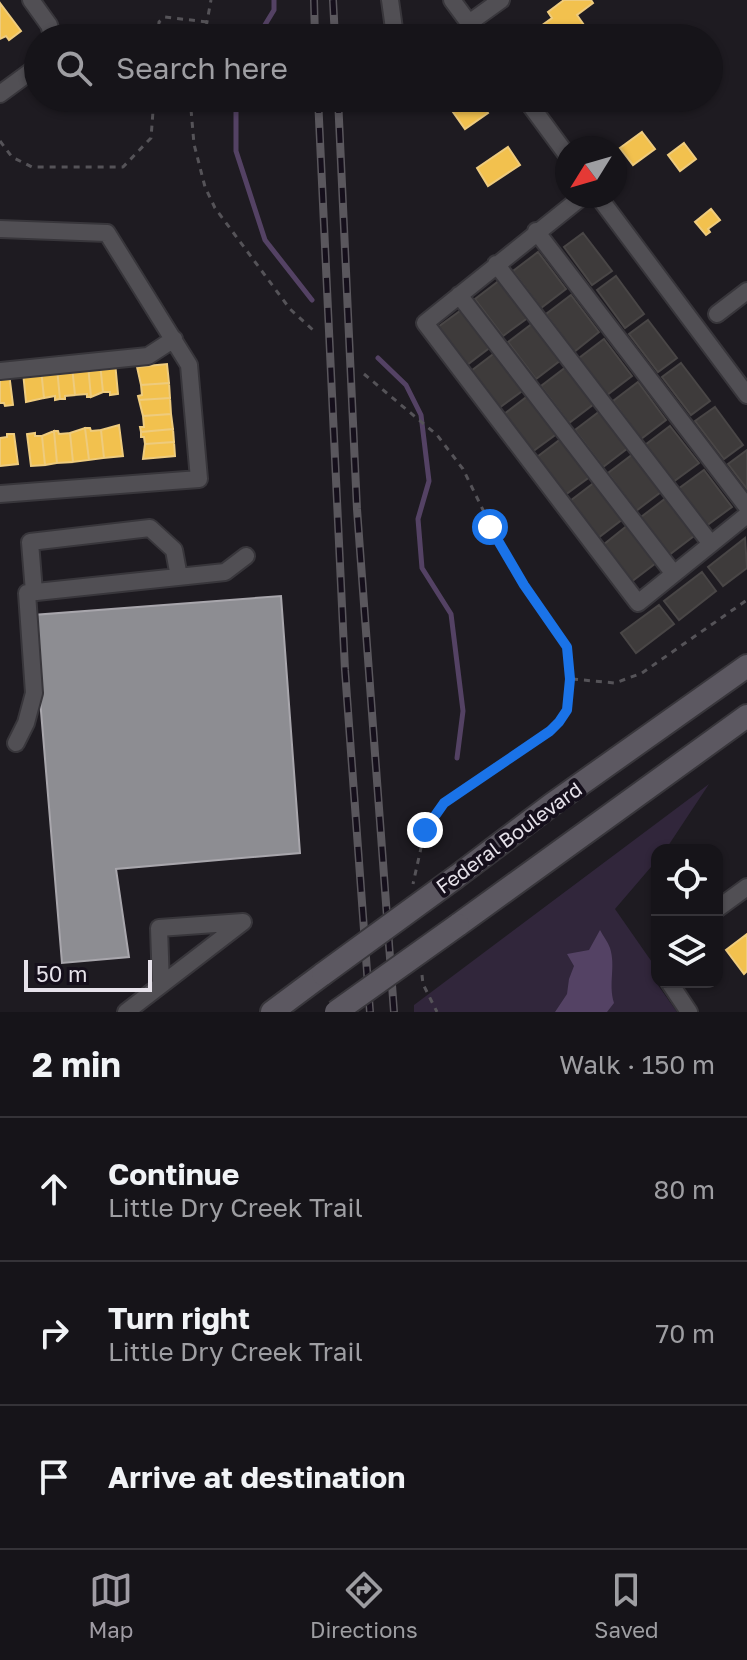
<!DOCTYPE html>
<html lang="en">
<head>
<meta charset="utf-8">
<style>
	:root { --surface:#161419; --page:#1f1d22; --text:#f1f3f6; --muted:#9e9ea2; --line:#353338; --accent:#a09ca4 }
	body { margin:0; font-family:"Golos Text",sans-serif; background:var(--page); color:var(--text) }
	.controls { position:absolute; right:24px; bottom:24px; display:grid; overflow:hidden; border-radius:16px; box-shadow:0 2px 6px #0004 }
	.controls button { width:72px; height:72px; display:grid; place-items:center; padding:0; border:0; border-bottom:2px solid var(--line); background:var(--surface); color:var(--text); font:40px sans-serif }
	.compass { position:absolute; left:555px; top:136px; width:72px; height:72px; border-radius:50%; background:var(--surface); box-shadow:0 2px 6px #0004; rotate:233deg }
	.scale { position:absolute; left:24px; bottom:20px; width:128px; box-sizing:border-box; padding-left:8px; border:4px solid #e6e2ea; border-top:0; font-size:22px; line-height:28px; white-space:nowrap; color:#e6e2ea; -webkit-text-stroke:6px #150f1b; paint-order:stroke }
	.stop { position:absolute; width:24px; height:24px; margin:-18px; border:6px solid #1a73e8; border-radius:50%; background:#fff }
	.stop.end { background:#1a73e8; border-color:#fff; box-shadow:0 2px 8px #0008 }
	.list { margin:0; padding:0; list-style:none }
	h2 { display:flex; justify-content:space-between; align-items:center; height:104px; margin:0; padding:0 32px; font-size:34px }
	h2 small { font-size:26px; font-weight:400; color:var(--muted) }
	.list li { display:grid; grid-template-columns:52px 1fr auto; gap:24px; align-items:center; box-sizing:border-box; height:144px; padding:0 32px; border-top:2px solid var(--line) }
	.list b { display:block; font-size:30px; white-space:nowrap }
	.list p { margin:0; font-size:26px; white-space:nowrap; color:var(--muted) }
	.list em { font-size:26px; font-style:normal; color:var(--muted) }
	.icon { flex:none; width:44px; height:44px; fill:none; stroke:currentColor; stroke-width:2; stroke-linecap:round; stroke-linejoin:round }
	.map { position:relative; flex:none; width:747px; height:1012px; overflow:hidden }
	.search { position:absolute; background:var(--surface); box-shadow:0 2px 6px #0004; left:24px; right:24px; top:24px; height:88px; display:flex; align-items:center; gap:20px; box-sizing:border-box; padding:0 28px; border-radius:44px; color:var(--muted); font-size:30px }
	.sheet { height:536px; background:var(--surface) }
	nav { display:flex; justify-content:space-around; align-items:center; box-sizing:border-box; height:112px; border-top:2px solid var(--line); background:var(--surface); font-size:22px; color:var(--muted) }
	nav a { display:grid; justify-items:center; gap:4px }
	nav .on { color:var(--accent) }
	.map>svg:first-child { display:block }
</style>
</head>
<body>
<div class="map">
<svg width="747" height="1012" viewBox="0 0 747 1012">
	<rect width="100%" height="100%" fill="#1e1b21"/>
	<path fill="#31263b" d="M709,784L666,849L657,850V860L615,909L647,955L652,962L655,981L677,1012H414V1005Z"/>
	<path fill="#544264" d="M600,930C603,936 608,942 610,948C616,967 608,983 614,1003L607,1012H555L567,994L569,979L574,966L567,954L589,950Z"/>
	<path fill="#f2c14e" stroke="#eecb7d" stroke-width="2" d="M564,0H591L593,3L577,15L584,25L567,38H539L534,31L552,18L548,12Z
		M0,3L21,31L9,40L6,36L0,39Z
		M458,98L474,100L477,98L488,113L465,129L448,105Z
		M642,132L655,149L633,165L620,148Z
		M684,143L696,159L680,171L668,155Z
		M508,147L520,165L488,186L477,168Z
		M711,209L720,220L708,229L710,232L706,235L695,222Z
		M115,362L118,394L110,395V392H103L100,363Z
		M100,363L103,392L91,397L88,365Z
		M167,364L169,383L141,385L137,367Z
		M88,365L91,397H87V394L75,395L72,366Z
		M72,366L75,395L65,396V399H60L57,368Z
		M57,368L60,399L55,400V396L44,398L41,369Z
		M41,369L44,398L26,402L23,372Z
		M9,373L13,405L5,406L4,403H0V374Z
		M169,383L170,398L139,400L138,396L142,395L141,385Z
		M170,398L171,414L143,416L139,400Z
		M171,414L173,429L141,432L140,427H144L143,416Z
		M119,425L123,456L104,458L101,430Z
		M85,428L89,460L73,462L70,433Z
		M85,428H90L91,431L101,430L104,458L89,460Z
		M173,429L174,442L145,444L144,437H141V432Z
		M54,431H58L59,434L70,433L73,462L57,463Z
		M54,431L57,463L45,465L42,436Z
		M35,433V436H42L45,465L31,466L27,434Z
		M7,434H14L18,464L0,466V438L7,437Z
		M174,442L175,456L143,459L145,444Z
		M747,934V971L744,974L726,950Z"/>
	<path fill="#8d8d92" stroke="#a8a6ac" stroke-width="2" d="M281,596L300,853L116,869L129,957L62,963L33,615Z"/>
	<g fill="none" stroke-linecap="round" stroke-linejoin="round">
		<path stroke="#544264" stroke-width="5" d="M257,38L274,10V0
			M236,98V151L265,240L312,300
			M378,358L406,385L421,415L429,481L418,519L422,568L451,614L463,711L457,758"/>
	</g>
	<path fill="#3e3b3b" stroke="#494646" stroke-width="2" d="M583,233L612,271L592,285L564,247Z
		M538,252L566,289L541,308L513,271Z
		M616,276L644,314L625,328L597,290Z
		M500,280L529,317L503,336L475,299Z
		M571,295L599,332L574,352L546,314Z
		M464,308L492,346L467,365L438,327Z
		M648,320L677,358L658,372L629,334Z
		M533,323L561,360L536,379L508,342Z
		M604,339L632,376L607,395L579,358Z
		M496,352L525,389L499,408L471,371Z
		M681,363L710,401L691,415L662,377Z
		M566,367L594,404L569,423L541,386Z
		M638,382L666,420L641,439L613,401Z
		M529,395L558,433L532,452L504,414Z
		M715,407L743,445L724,459L695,421Z
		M600,411L628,448L603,467L575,430Z
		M670,426L699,463L673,482L645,445Z
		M562,438L591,476L565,495L537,457Z
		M747,450V489L728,464Z
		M633,454L661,492L636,511L608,473Z
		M704,470L732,507L706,526L678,489Z
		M595,482L623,519L598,538L570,501Z
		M666,498L694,536L669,555L641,517Z
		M628,525L656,563L631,582L603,545Z
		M745,538L747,568L723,586L708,567Z
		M702,572L716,591L679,620L664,601Z
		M659,605L674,624L636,653L621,633Z"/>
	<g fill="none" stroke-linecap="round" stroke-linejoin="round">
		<g stroke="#38363b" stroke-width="20">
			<path id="minor" d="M31,0L49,25L53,38
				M390,0L395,36
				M452,0L480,38
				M469,23L501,0
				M0,94L38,66
				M525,98L567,155
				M583,196L425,323L638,603L747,515
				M598,196L747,395
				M0,229L107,233L189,365L199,479L0,494
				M536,231L747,507
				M496,264L711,544
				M459,295L674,574
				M717,314L747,291
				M0,371L148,356L174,339
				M34,592L30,542L150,528L174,550L179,577
				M16,743L26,723L34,693L27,593L225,572L246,556
				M717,909L747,887
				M669,982L689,1012
				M126,1012L243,922L159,928L161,985"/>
		</g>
		<g stroke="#38363b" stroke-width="26">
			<path id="major" d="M456,877L551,805L747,666
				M458,925L747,716
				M272,1012L323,974"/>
		</g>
		<path stroke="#555358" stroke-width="3" stroke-dasharray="6 6" stroke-linecap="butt" d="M158,38L159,22L165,17L207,22
			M204,38L211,0
			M190,98L194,144L205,187L215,208L290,309L313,330
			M0,141L12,157L32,167H123L151,138L154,98
			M364,374L437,435L463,469L506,557L567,647C571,673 573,699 559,722L444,803L425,830L413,884
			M572,679L615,683L642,673L747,600
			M422,975L423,984L437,1012"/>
		<use href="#minor" stroke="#514f54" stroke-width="16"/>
		<use href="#major" stroke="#5c5861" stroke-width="22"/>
		<g stroke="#5a575d" stroke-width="8">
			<path id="rail" d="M314,0L315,38
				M333,0L335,38
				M318,98L345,670L370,1012
				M338,98L357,509L394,1012"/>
		</g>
		<use href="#rail" stroke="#150f1b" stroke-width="5" stroke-dasharray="15" stroke-linecap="butt"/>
		<g stroke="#38363b" stroke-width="26" stroke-linecap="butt">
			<path id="major-bridge" d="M323,974L456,877
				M336,1012L458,925"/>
		</g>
		<use href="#major-bridge" stroke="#5c5861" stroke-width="22"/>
	</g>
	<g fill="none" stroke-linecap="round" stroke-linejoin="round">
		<path stroke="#1a73e8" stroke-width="10" d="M425,830L444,803L550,731L559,722L567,710L570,679L567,647L524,585L490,527"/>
	</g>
	<g text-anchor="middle" stroke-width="8" stroke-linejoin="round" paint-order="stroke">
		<g font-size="20" fill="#e6e2ea" stroke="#150f1b">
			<text transform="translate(509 838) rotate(-36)" y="7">Federal Boulevard</text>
		</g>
	</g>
</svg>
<div class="controls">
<button><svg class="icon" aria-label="locate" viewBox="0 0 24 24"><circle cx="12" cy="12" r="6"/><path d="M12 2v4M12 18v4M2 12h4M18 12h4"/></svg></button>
<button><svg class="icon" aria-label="layers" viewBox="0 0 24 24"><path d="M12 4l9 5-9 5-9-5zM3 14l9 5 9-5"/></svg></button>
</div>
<svg class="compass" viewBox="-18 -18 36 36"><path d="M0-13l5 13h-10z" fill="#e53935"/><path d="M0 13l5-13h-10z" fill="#9e9ea2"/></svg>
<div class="scale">50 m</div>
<div class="stop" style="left:490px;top:527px"></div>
<div class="stop end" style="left:425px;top:830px"></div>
<div class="search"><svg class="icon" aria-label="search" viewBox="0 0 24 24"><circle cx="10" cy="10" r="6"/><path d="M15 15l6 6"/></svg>Search here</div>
</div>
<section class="sheet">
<h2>2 min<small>Walk · 150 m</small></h2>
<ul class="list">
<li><svg class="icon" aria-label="ahead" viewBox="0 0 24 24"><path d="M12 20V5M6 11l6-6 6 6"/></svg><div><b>Continue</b><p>Little Dry Creek Trail</p></div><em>80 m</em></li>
<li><svg class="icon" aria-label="right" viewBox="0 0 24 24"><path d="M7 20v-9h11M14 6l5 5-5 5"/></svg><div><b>Turn right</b><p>Little Dry Creek Trail</p></div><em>70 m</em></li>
<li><svg class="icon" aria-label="arrive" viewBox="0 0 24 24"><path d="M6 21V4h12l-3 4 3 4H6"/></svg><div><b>Arrive at destination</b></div></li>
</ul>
</section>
<nav>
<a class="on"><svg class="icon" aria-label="map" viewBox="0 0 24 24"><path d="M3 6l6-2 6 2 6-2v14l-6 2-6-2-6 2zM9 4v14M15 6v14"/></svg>Map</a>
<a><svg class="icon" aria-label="directions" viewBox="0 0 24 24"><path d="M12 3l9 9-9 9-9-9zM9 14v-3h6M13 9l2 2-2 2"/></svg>Directions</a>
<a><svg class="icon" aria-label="saved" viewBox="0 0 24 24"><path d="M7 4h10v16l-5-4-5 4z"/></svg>Saved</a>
</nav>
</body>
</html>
